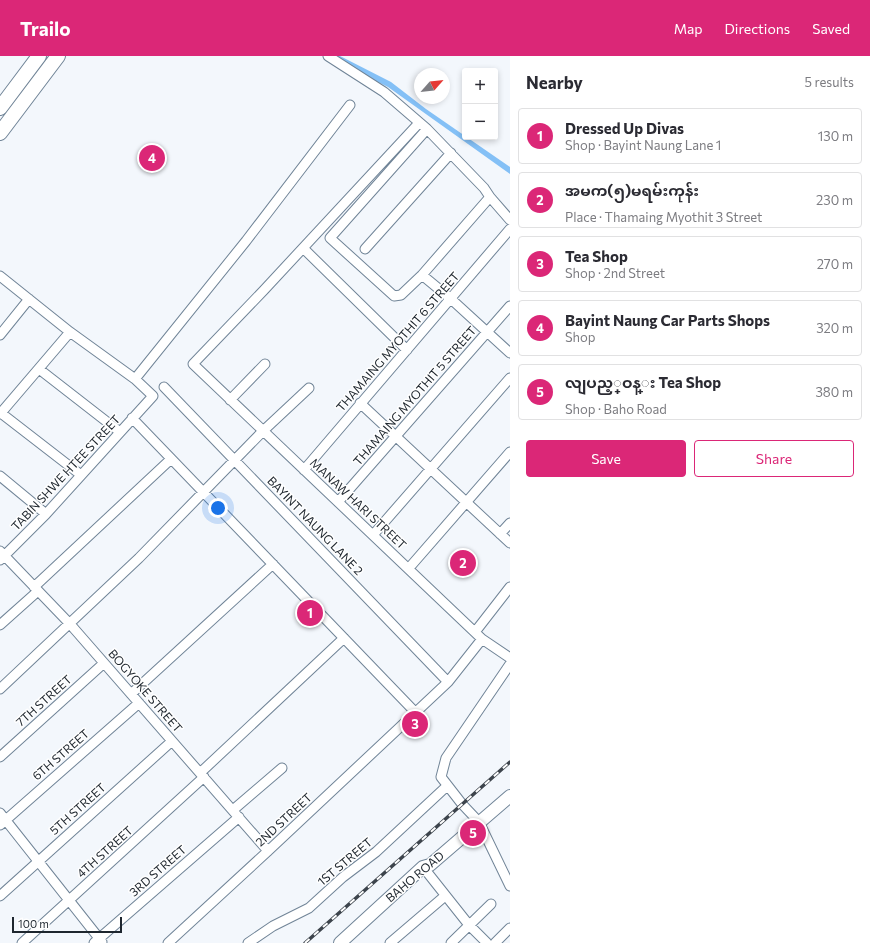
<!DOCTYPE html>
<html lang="en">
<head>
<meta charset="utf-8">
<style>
	:root { --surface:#fff; --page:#f2f2f3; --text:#2b2b33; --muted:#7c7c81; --line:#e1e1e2; --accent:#db2777 }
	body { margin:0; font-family:Commissioner,"Noto Sans Myanmar",sans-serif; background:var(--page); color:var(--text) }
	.controls { position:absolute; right:12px; top:12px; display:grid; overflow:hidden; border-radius:4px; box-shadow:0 2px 6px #0003 }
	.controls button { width:36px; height:36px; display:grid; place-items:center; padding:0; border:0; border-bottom:1px solid var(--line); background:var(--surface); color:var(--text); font:20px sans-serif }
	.compass { position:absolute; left:414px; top:12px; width:36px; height:36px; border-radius:50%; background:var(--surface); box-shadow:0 2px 6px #0003; rotate:63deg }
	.scale { position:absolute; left:12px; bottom:10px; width:110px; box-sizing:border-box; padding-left:4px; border:2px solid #1e262e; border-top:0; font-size:11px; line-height:14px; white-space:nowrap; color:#1e262e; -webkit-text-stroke:3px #fff; paint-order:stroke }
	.you { position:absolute; left:218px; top:452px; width:14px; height:14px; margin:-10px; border:3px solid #fff; border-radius:50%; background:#1a73e8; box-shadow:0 0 0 6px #1a73e833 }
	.badge { display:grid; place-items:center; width:26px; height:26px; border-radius:50%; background:var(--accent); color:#fff; font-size:13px; font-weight:700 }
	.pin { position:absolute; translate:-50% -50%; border:2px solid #fff; box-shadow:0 1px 4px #0006 }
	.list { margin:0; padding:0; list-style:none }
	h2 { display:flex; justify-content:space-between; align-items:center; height:52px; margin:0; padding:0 16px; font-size:17px }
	h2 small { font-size:13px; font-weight:400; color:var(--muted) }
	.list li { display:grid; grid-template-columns:26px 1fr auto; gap:12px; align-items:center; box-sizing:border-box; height:56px; margin:0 8px 8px; padding:0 8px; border:1px solid var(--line); border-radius:4px }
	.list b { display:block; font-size:15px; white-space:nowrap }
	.list p { margin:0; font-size:13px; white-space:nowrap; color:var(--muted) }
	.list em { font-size:13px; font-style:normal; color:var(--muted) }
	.actions { display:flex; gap:8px; padding:12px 16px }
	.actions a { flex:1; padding:9px 0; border:1px solid var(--accent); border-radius:4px; text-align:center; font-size:14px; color:var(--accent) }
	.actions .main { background:var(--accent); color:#fff }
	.map { position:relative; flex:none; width:510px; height:887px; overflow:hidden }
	header { display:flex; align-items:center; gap:24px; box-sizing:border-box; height:56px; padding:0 20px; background:var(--accent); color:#fff }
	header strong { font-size:19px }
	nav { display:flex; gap:22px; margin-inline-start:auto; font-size:14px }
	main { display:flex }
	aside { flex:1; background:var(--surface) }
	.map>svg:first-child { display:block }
</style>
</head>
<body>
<header>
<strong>Trailo</strong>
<nav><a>Map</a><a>Directions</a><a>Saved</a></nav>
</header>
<main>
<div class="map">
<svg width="510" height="887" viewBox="0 0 510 887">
	<rect width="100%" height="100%" fill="#f3f7fc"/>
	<path fill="#84c0f6" d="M331,0H340L391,26L426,53L510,111V118L388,31L339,7Z"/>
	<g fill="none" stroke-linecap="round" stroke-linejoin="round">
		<g stroke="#708497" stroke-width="11">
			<path id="minor" d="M328,0L384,36L427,73L484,132L490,141L422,219L401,239L394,240L330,182L427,73
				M419,67L264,234L193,308L482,583L510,602
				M490,141L510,164
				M303,192L407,294
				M365,193L451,97
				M422,219L451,243L510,297
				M0,220L70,276L135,323L153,340L46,458L0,504
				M0,279L29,243
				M39,313L120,376
				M135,323L246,185L350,49
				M164,331L448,626
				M230,344L265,308
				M360,347L510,487
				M1,357L81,419
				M0,358L70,276
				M132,362L416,657
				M304,414L510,173
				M0,420L46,458
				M338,446L510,250
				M500,478L510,467
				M373,479L510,322
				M0,495L70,568L268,795
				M409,512L510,396
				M34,531L171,403
				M0,569L38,535
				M475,576L510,531
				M510,608L446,702L441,721L462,748L479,766L510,830
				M0,633L139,502L263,375L309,332
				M131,638L273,508
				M0,701L104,607
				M200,717L344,582
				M233,754L282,712
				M0,757L102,886
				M0,769L139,647
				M423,811L469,869L487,887
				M0,840L172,685
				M22,887L204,721
				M94,887L239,761
				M168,887L268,795L448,626L482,583
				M248,887L273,870L309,852L343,821L376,796L447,730
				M390,887L445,840
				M451,887L491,848
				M495,887L510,872"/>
		</g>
		<g stroke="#708497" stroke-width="14">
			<path id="secondary" d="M340,887L423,811L430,809L510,740"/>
		</g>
		<g stroke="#708497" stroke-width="16">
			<path id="primary" d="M0,52L39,0
				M0,77L58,0"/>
		</g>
		<use href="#minor" stroke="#fff" stroke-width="9"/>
		<use href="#secondary" stroke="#fff" stroke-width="12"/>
		<use href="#primary" stroke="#fff" stroke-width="14"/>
		<g stroke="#3d444c" stroke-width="3.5">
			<path id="rail" d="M305,887L510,706"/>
		</g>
		<use href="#rail" stroke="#fff" stroke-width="2" stroke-dasharray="6" stroke-linecap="butt"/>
	</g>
	<g text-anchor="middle" stroke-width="3" stroke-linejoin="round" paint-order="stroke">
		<g font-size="12" fill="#1e262e" stroke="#fff">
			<text transform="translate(398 286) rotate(-49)" y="4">THAMAING MYOTHIT 6 STREET</text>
			<text transform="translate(415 340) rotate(-49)" y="4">THAMAING MYOTHIT 5 STREET</text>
			<text transform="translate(66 417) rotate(-47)" y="4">TABIN SHWE HTEE STREET</text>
			<text transform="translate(358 448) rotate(43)" y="4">MANAW HARI STREET</text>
			<text transform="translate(315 470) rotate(46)" y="4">BAYINT NAUNG LANE 2</text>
			<text transform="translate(145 635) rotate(49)" y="4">BOGYOKE STREET</text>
			<text transform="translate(44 645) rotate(-42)" y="4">7TH STREET</text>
			<text transform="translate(61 699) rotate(-41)" y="4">6TH STREET</text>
			<text transform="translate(78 753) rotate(-42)" y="4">5TH STREET</text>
			<text transform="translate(284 764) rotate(-43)" y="4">2ND STREET</text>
			<text transform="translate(105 796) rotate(-42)" y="4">4TH STREET</text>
			<text transform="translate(345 806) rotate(-40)" y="4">1ST STREET</text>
			<text transform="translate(158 815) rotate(-41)" y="4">3RD STREET</text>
			<text transform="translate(415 821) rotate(-40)" y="4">BAHO ROAD</text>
		</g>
	</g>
</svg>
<div class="controls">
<button>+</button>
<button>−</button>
</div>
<svg class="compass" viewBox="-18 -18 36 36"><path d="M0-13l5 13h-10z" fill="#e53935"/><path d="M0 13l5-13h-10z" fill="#7c7c81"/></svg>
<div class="scale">100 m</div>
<div class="you"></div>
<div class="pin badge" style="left:310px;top:557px">1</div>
<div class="pin badge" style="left:463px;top:507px">2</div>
<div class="pin badge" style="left:415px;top:668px">3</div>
<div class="pin badge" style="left:152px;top:102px">4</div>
<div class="pin badge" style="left:473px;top:777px">5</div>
</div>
<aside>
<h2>Nearby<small>5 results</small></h2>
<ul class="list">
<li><span class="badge">1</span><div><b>Dressed Up Divas</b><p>Shop · Bayint Naung Lane 1</p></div><em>130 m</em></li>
<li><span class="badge">2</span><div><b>အမက(၅)မရမ်းကုန်း</b><p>Place · Thamaing Myothit 3 Street</p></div><em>230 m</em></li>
<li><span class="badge">3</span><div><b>Tea Shop</b><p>Shop · 2nd Street</p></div><em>270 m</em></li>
<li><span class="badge">4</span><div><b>Bayint Naung Car Parts Shops</b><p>Shop</p></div><em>320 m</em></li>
<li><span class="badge">5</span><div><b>လျပည့္ဝန္း Tea Shop</b><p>Shop · Baho Road</p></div><em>380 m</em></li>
</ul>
<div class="actions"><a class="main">Save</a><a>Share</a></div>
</aside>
</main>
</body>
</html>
